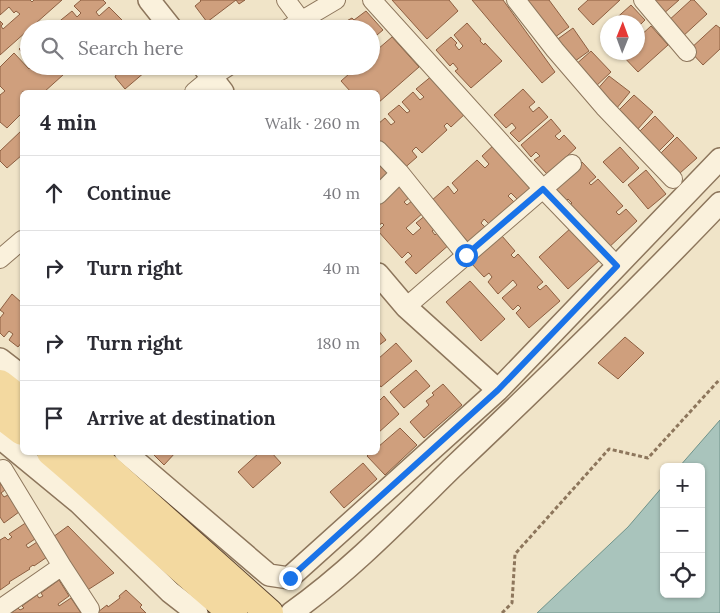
<!DOCTYPE html>
<html lang="en">
<head>
<meta charset="utf-8">
<style>
	:root { --surface:#fff; --page:#f2f2f3; --text:#2b2b33; --muted:#7c7c81; --line:#e1e1e2 }
	body { margin:0; font-family:Lora,serif; background:var(--page); color:var(--text) }
	.controls { position:absolute; right:15px; bottom:15px; display:grid; overflow:hidden; border-radius:8px; box-shadow:0 1px 4px #0004 }
	.controls button { width:45px; height:45px; display:grid; place-items:center; padding:0; border:0; border-bottom:1px solid var(--line); background:var(--surface); color:var(--text); font:25px sans-serif }
	.compass { position:absolute; left:600px; top:15px; width:45px; height:45px; border-radius:50%; background:var(--surface); box-shadow:0 1px 4px #0004; rotate:1deg }
	.stop { position:absolute; width:15px; height:15px; margin:-11px; border:4px solid #1a73e8; border-radius:50%; background:#fff }
	.stop.end { background:#1a73e8; border-color:#fff; box-shadow:0 1px 5px #0008 }
	.list { margin:0; padding:0; list-style:none }
	h2 { display:flex; justify-content:space-between; align-items:center; height:65px; margin:0; padding:0 20px; font-size:21px }
	h2 small { font-size:16px; font-weight:400; color:var(--muted) }
	.list li { display:grid; grid-template-columns:32px 1fr auto; gap:15px; align-items:center; box-sizing:border-box; height:75px; padding:0 20px; border-top:1px solid var(--line) }
	.list b { display:block; font-size:19px; white-space:nowrap }
	.list em { font-size:16px; font-style:normal; color:var(--muted) }
	.icon { flex:none; width:28px; height:28px; fill:none; stroke:currentColor; stroke-width:2; stroke-linecap:round; stroke-linejoin:round }
	.map { position:relative; flex:none; width:720px; height:613px; overflow:hidden }
	.search { position:absolute; background:var(--surface); box-shadow:0 1px 4px #0004; left:20px; top:20px; width:360px; height:55px; display:flex; align-items:center; gap:12px; box-sizing:border-box; padding:0 18px; border-radius:28px; color:var(--muted); font-size:19px }
	.panel { position:absolute; background:var(--surface); box-shadow:0 1px 4px #0004; left:20px; top:90px; width:360px; height:365px; border-radius:8px }
	.map>svg:first-child { display:block }
</style>
</head>
<body>
<div class="map">
<svg width="720" height="613" viewBox="0 0 720 613">
	<rect width="100%" height="100%" fill="#f0e4c8"/>
	<path fill="#a9c4bc" stroke="#6f938a" d="M720,420V613H537L628,527L664,485V594H701V467H679Z"/>
	<path fill="#cf9f7d" stroke="#8d5f41" d="M0,0H30L32,2L34,0H62L0,55V21L3,24L1,26L3,29L20,14L16,11L14,13L9,7L0,15Z
		M81,0H103L106,3L96,12L99,16L109,7L122,20L112,29H88L90,27L87,24L82,29H60L56,24L72,11L77,17L81,13L74,6Z
		M200,0H245L239,4L236,0L207,22L195,6L201,1Z
		M392,0H449L458,11L427,39Z
		M472,0H503L555,72L542,83Z
		M521,0H549L569,27L551,40Z
		M588,0H620L593,25L578,9Z
		M648,0H679L662,15Z
		M691,0H694L707,14L681,38L667,22Z
		M631,5L645,20L638,27V22H612Z
		M366,11L383,30L371,40V29H332L352,18L354,20Z
		M467,23L481,39L480,41L484,45L485,43L502,61L471,88L455,71L458,69L453,63L450,66L436,50L451,37L457,43L455,45L459,50L463,46L454,35Z
		M716,25L720,28V49L703,65L689,50Z
		M651,26L668,45L638,72L621,54L638,52V38Z
		M573,28L589,51L571,64L555,41Z
		M392,37L419,67L378,103V92H351L341,81L358,66H371V55Z
		M29,40V60L19,49Z
		M591,51L611,72L594,88L574,66Z
		M14,53L29,69L31,66H73L44,92H22V113L7,128L0,122V95L5,91L0,86V67Z
		M105,66H152L125,89L115,77L116,75Z
		M433,75L467,112L451,127L447,123L444,126L447,130L422,153L416,147L412,151L417,157L401,171L378,145V124L385,118L391,125L395,122L388,114L399,105L407,113L410,111L402,102L413,92L420,100L424,97L416,89Z
		M609,76L630,92L616,109L595,92Z
		M523,89L535,102L529,107L533,112L539,107L548,117L519,142L510,133L516,128L512,123L506,128L494,115Z
		M634,95L653,112L637,130L617,112Z
		M655,116L674,136L658,152L639,132Z
		M551,119L561,131L555,136L559,140L564,135L576,148L547,174L534,160L540,156L536,152L531,157L521,145Z
		M22,130V155L7,168L0,161V151Z
		M677,137L697,158L680,173L661,153Z
		M496,143L534,186L518,200L511,193L508,196L515,203L490,225L484,219L481,223L486,228L469,243L431,201L448,186L454,194L458,190L452,183L477,160L485,168L489,164L482,156Z
		M620,147L639,168L623,183L603,162Z
		M378,157L390,171L378,182Z
		M582,162L596,177L589,183L591,185L598,179L623,206L616,212L619,215L626,209L637,221L605,251L565,209L572,203L568,199L562,205L550,192Z
		M646,170L666,194L648,209L628,185Z
		M399,184L410,197L404,202L407,205L413,200L424,212L406,228L413,235L421,228L416,223L426,215L437,227L432,231L435,235L440,230L451,243L416,274L405,262L412,256L408,252L402,258L378,231L384,225L382,223L378,226V203Z
		M572,227L601,259L568,289L539,257Z
		M502,236L515,251L511,255L514,258L518,254L543,282L537,287L540,290L546,285L560,301L529,328L516,313L521,308L518,305L513,310L502,298L517,285L513,280L498,294L488,282L492,277L489,273L484,277L471,263Z
		M470,281L505,319L481,341L446,302Z
		M12,294L22,303V342L18,347L9,340L13,334L9,331L4,337L0,333V318L4,313L0,310Z
		M378,330L386,340L378,346Z
		M625,337L644,353L618,379L598,363Z
		M396,343L412,361L381,387L378,383V359Z
		M416,370L430,386L404,408L390,392Z
		M443,384L462,405L424,438L410,422L429,405L426,401L434,395L432,393Z
		M384,396L399,414L378,433V402Z
		M400,428L417,445L385,475L367,456L371,452H378V447Z
		M154,452H176L164,465L153,454Z
		M260,452H271L281,463L253,488L238,472Z
		M363,463L377,479L344,508L330,492Z
		M0,483L5,490L1,493L4,497L8,495L19,512L4,523L0,517Z
		M27,522L38,537L26,545L28,548L40,540L50,555L34,566L33,565L29,568L30,569L9,582L10,583L0,590V540L5,537L8,540L12,537L9,534Z
		M68,526L114,573L86,591L53,537Z
		M59,580L69,596L58,604L59,606L71,598L81,613H11L18,608L20,610L24,608L22,606L37,595L39,598L43,596L41,593Z
		M126,590L142,605L140,607L146,613H99L98,612L107,605L108,607L120,598L119,596Z"/>
	<g fill="none" stroke-linecap="round" stroke-linejoin="round">
		<g stroke="#8d765c" stroke-width="20">
			<path id="minor" d="M286,0L301,20
				M372,0L543,189L617,266
				M516,0L555,50L604,107L673,179
				M643,0L687,52
				M287,29L336,0
				M194,92L212,77L229,66
				M378,150L400,173L466,255
				M378,195L400,173
				M0,259L22,240
				M406,307L572,164
				M3,469L62,566
				M0,609L62,566L90,609"/>
		</g>
		<g stroke="#8d765c" stroke-width="24">
			<path id="tertiary" d="M149,0L172,29
				M203,66L223,92
				M378,274L406,307L498,390
				M0,359L22,376
				M0,438L79,503L170,592L197,613
				M125,452L269,575L289,578L498,390L720,159
				M291,613C349,572 400,519 451,469C543,382 633,294 720,203"/>
		</g>
		<g stroke="#5b4430" stroke-width="30">
			<path id="primary" d="M0,384L22,401
				M0,414L22,431
				M51,452C113,504 170,562 233,613
				M89,452L269,613"/>
		</g>
		<path stroke="#8d765c" stroke-width="3" stroke-dasharray="4 2.5" stroke-linecap="butt" d="M502,613L512,603L515,554L609,449L648,458L720,379"/>
		<use href="#minor" stroke="#faf1dc" stroke-width="18"/>
		<use href="#tertiary" stroke="#faf1dc" stroke-width="21"/>
		<use href="#primary" stroke="#f3d9a0" stroke-width="28"/>
	</g>
	<g fill="none" stroke-linecap="round" stroke-linejoin="round">
		<path stroke="#1a73e8" stroke-width="6" d="M290,578L498,390L617,266L543,189L466,255"/>
	</g>
</svg>
<div class="controls">
<button>+</button>
<button>−</button>
<button><svg class="icon" aria-label="locate" viewBox="0 0 24 24"><circle cx="12" cy="12" r="6"/><path d="M12 2v4M12 18v4M2 12h4M18 12h4"/></svg></button>
</div>
<svg class="compass" viewBox="-18 -18 36 36"><path d="M0-13l5 13h-10z" fill="#e53935"/><path d="M0 13l5-13h-10z" fill="#7c7c81"/></svg>
<div class="stop" style="left:466px;top:255px"></div>
<div class="stop end" style="left:290px;top:578px"></div>
<div class="search"><svg class="icon" aria-label="search" viewBox="0 0 24 24"><circle cx="10" cy="10" r="6"/><path d="M15 15l6 6"/></svg>Search here</div>
<section class="panel">
<h2>4 min<small>Walk · 260 m</small></h2>
<ul class="list">
<li><svg class="icon" aria-label="ahead" viewBox="0 0 24 24"><path d="M12 20V5M6 11l6-6 6 6"/></svg><div><b>Continue</b></div><em>40 m</em></li>
<li><svg class="icon" aria-label="right" viewBox="0 0 24 24"><path d="M7 20v-9h11M14 6l5 5-5 5"/></svg><div><b>Turn right</b></div><em>40 m</em></li>
<li><svg class="icon" aria-label="right" viewBox="0 0 24 24"><path d="M7 20v-9h11M14 6l5 5-5 5"/></svg><div><b>Turn right</b></div><em>180 m</em></li>
<li><svg class="icon" aria-label="arrive" viewBox="0 0 24 24"><path d="M6 21V4h12l-3 4 3 4H6"/></svg><div><b>Arrive at destination</b></div></li>
</ul>
</section>
</div>
</body>
</html>
